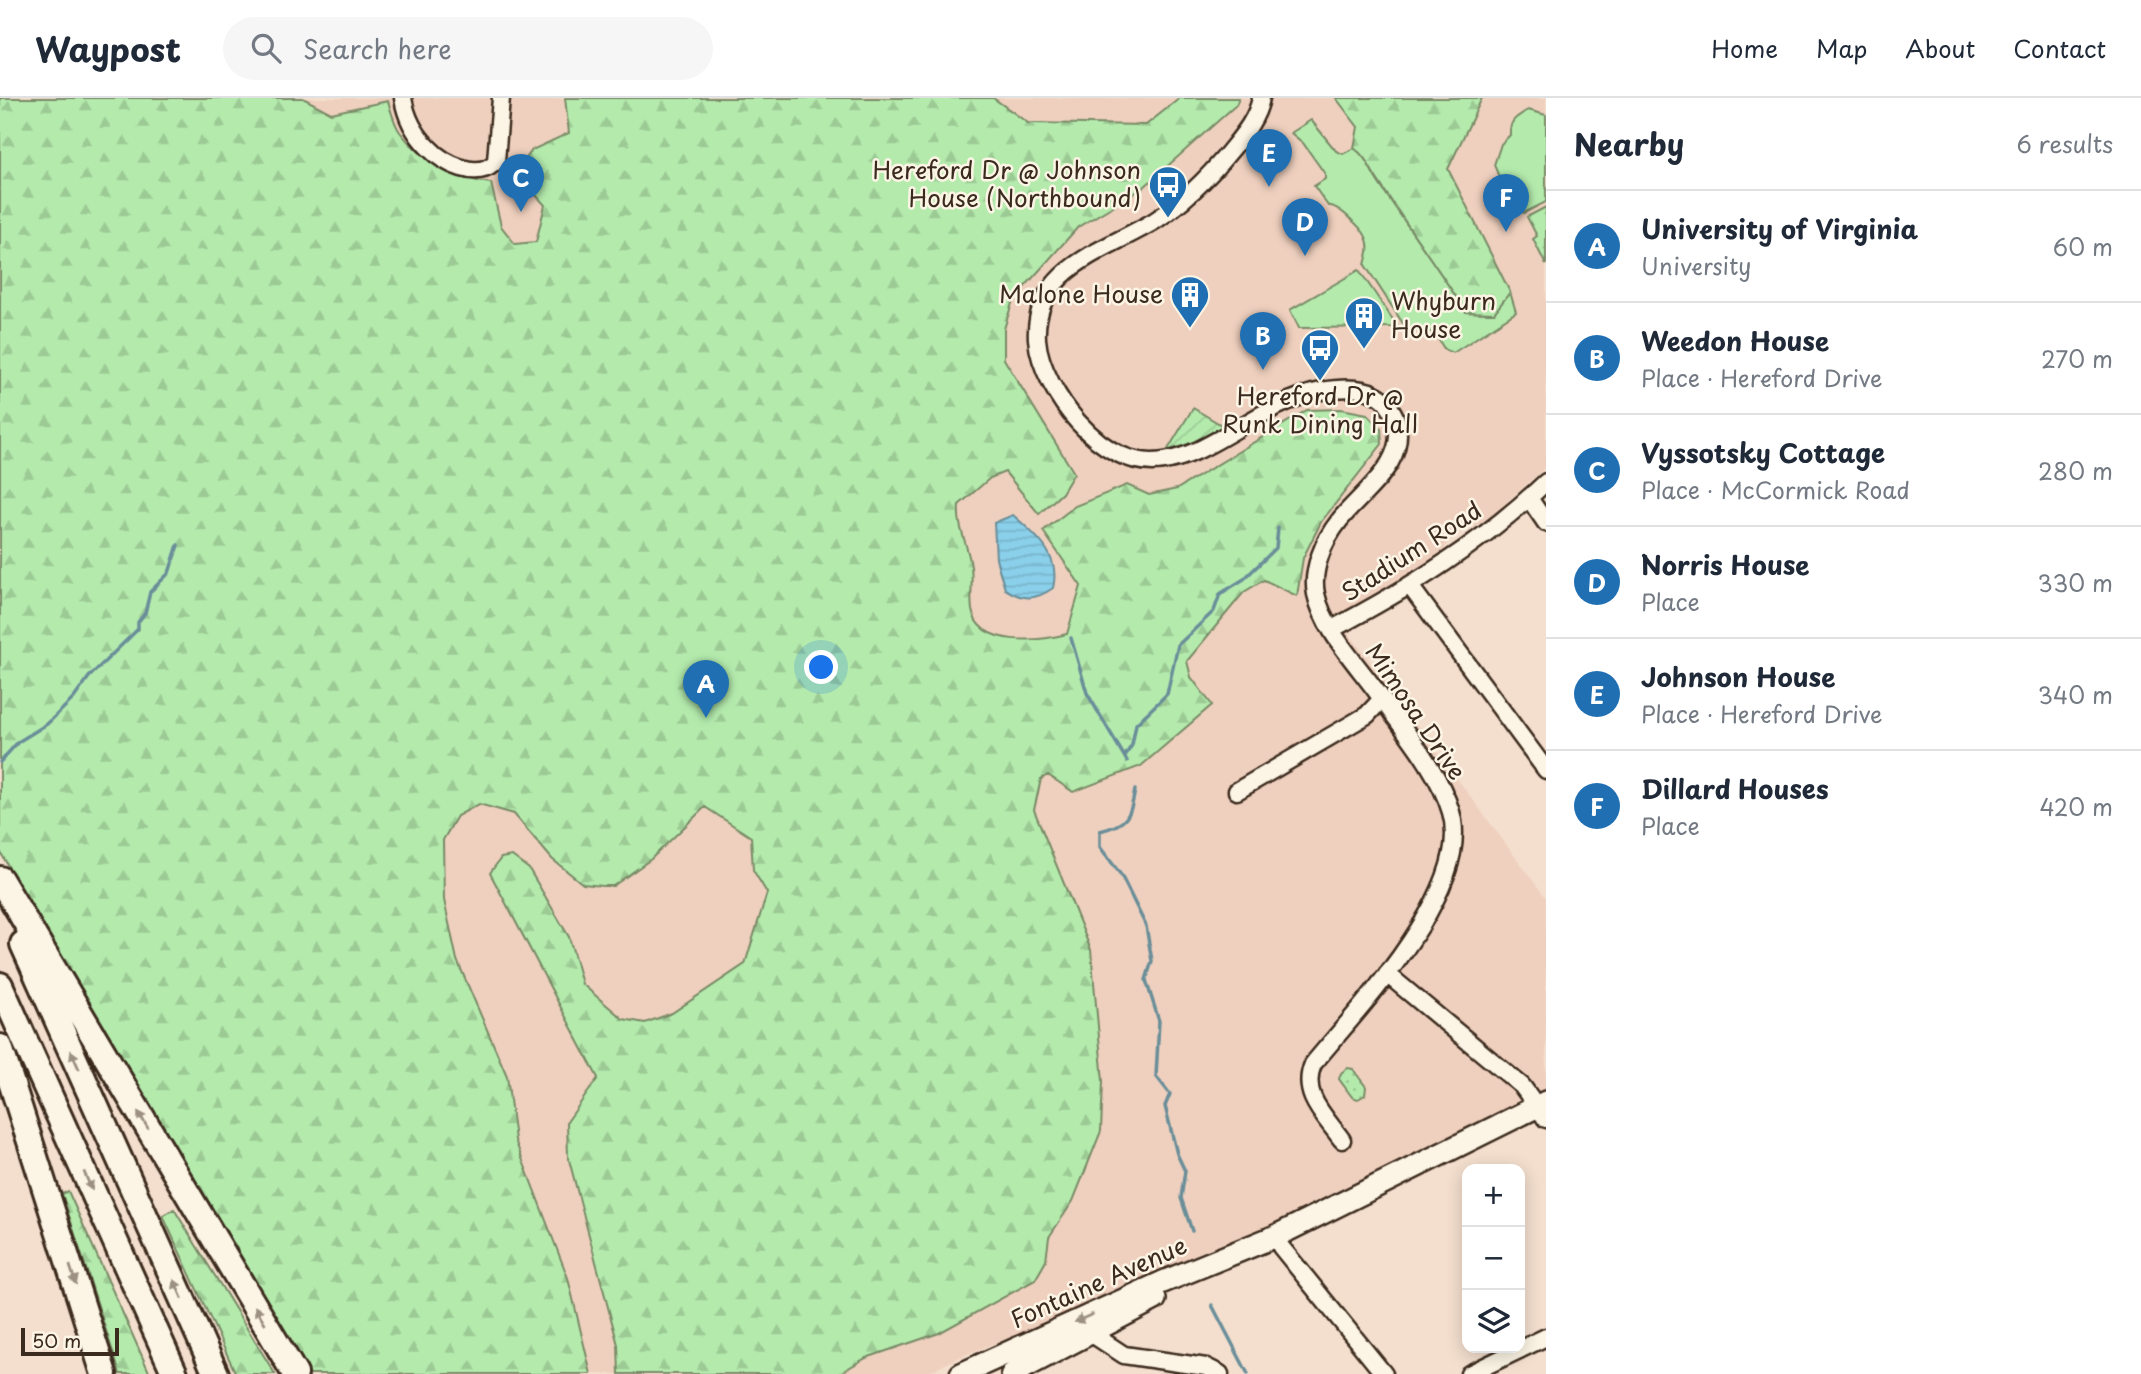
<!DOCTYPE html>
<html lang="en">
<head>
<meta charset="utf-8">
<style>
	:root { --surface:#fff; --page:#f6f6f7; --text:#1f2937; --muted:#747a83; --line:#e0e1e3; --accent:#1f6fb2 }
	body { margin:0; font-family:"Playpen Sans",sans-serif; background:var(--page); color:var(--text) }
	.controls { position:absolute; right:21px; bottom:21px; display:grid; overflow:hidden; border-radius:14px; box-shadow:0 4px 18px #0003 }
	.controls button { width:63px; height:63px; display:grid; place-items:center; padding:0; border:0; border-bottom:2px solid var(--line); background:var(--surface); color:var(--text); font:35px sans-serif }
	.scale { position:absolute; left:21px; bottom:18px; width:98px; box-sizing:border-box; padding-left:7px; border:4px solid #3b2a1e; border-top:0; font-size:19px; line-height:24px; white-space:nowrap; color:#3b2a1e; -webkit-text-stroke:5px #fcf5e5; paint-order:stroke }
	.you { position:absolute; left:822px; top:570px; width:24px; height:24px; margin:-18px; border:5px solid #fff; border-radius:50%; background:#1a73e8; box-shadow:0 0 0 10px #1a73e833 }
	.badge { display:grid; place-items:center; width:46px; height:46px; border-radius:50%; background:var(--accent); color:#fff; font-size:23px; font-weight:700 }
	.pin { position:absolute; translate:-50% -58px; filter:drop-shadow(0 2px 4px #0008) }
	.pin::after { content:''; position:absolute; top:37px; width:24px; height:21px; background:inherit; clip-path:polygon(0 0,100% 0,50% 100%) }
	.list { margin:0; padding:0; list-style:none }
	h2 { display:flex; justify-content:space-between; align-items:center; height:91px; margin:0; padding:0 28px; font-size:30px }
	h2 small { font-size:23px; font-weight:400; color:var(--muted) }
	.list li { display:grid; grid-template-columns:46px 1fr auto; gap:21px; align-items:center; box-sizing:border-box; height:112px; padding:0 28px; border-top:2px solid var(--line) }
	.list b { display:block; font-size:26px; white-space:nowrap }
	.list p { margin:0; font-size:23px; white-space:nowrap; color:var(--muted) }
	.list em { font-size:23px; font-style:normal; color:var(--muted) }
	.icon { flex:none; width:38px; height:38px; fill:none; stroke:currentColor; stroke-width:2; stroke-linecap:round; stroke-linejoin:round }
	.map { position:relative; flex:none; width:1546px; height:1276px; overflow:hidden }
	header { display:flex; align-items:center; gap:42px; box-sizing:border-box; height:98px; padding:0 35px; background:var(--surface); border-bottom:2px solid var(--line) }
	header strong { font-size:33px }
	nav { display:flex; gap:38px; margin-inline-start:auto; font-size:24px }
	.search { width:490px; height:63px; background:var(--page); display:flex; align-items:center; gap:18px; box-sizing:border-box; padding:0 24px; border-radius:38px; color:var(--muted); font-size:26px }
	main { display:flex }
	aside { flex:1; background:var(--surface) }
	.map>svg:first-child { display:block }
</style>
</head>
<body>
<header>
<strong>Waypost</strong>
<div class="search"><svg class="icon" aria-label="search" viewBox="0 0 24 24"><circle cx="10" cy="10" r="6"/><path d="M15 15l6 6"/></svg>Search here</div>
<nav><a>Home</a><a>Map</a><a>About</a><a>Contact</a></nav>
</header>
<main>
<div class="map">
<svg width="1546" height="1276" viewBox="0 0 1546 1276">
	<defs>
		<pattern id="forest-firs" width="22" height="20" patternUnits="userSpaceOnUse" patternTransform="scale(1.75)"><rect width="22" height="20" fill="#b4ebad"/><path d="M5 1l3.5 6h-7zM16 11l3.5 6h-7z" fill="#9cca94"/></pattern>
		<pattern id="park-dots" width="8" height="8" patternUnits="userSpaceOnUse" patternTransform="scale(1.75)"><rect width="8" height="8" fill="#b4ebad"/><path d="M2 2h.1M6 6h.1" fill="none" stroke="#9cca94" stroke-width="1.8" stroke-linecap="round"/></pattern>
		<pattern id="garden-furrows" width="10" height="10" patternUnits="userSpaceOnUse" patternTransform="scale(1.75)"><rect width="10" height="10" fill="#b4ebad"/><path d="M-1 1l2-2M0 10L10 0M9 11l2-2" fill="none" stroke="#9cca94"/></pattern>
		<pattern id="water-rules" width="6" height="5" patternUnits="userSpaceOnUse" patternTransform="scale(1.75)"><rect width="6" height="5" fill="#8ad0eb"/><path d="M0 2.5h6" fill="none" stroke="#78b3c9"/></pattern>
	</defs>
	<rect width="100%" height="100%" fill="#f4dfce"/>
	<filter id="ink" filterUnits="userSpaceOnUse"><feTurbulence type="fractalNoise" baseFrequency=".0143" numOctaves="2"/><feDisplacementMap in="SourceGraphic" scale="14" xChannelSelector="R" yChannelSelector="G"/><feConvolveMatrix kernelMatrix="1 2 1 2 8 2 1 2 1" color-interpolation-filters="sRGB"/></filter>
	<g filter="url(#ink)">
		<path fill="#efd0be" d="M0,0H1546V369L1484,424L1453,438L1412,498L1348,534L1546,800V992L1447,1044L1283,1122L1186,1180L1067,1217L960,1259L925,1276H351Z"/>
		<path fill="#b4ebad" stroke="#788a66" stroke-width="2" d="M1528,12L1546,17V104L1524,115L1504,91L1494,67L1501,46L1510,37C1509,23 1516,19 1528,12Z
			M1311,22L1336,53L1343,56L1354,50C1367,59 1370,72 1378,84C1407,128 1438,170 1466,214L1494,215L1510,194L1516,214L1453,255L1445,252L1434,235L1406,230L1365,167C1367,158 1371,149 1366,139C1363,131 1337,106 1328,108L1314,88L1325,81V76L1303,45L1291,35Z
			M1359,172L1398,229L1299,230L1290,212Z"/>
		<path fill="url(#forest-firs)" stroke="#788a66" stroke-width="2" d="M0,0H303L331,15L388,3C391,13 394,26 400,34C420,61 459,83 491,85L501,128L515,146L536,144L545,107L525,85L520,69L532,52L569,35L565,0H993L1028,25L1146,27L1180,0H1239L1236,7L1143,90L1078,129L1013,202L1004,231V261L1074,375L1062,395L1039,416L1005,374L990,380L959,407C957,430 968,446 971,469C973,483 970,498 972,512C979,550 1040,543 1067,536L1081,488L1043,433L1075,408L1127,387L1149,397L1177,391L1307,312L1341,311L1367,316L1381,331L1382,346L1321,424L1303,460L1297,498L1264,482L1244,494L1187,563L1191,579L1212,607L1141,668L1073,694L1048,677L1041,681L1034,712L1091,852L1103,983L1101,1033L1073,1103L1049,1139L1046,1163L1035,1182L939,1235L866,1260L838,1276H619L618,1247L568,1058L567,1024L598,980L490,775L501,760L512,758L529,771L569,839L582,886L623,921L645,925L672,915L745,866L767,795L753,772L751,739L705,709L651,761L613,788H603L583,786L552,761L514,716L479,706L457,718L443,742L444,802L457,862L507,978L515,1042L568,1180L591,1276H307L57,860L0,753Z
			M1336,0H1482L1448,71L1510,194L1494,215L1466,214C1438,170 1407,128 1379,84C1370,72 1367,59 1354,50L1358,29Z
			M1546,109V167L1533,141L1537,138L1527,119Z
			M68,1093L150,1276H120L62,1096Z
			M174,1111L275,1276H236L163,1118Z"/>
		<path fill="url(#park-dots)" stroke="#788a66" stroke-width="2" d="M1347,970L1353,971L1366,989L1365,997L1358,1001L1352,999L1339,981L1341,975Z"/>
		<path fill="url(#garden-furrows)" stroke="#788a66" stroke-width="2" d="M1193,310L1223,328L1193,345L1167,353Z"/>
		<path fill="url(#water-rules)" stroke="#6a8e99" stroke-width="2" d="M1013,417C1036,437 1061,457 1053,490C1036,502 1023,503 1005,491L996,461L994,425Z"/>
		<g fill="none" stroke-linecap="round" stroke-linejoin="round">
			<path stroke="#6a8e99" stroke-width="3.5" d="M1071,540L1087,595L1127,663
				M1125,658L1132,647L1136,626L1167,596L1178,547L1214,513L1220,496L1244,481L1276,450L1278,430
				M0,664L18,644L47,626L74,600L89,579L138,531V524L145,515L150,494L169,475L178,447
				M1135,692C1130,719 1128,726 1100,733V749L1121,777L1146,828L1152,863L1146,882L1159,923L1156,978L1170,996L1165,1008L1177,1056L1185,1073L1181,1100L1192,1133
				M1212,1207L1248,1276"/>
			<g stroke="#3b2a1e" stroke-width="21">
				<path id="minor" d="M403,0C406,19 414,35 428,49C443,65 479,84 496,63L501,0
					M1261,0C1257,21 1243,37 1230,53C1208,80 1185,103 1156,122C1108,152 1033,169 1037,241C1039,269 1059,303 1078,324C1167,422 1229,311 1321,293C1338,290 1360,288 1375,296C1384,300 1391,310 1395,319C1411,364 1361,394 1339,423C1324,442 1311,472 1316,496C1324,534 1360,569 1382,601C1406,635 1439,673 1451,714C1474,791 1358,911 1313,966C1300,997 1325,1018 1342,1042
					M1529,400L1546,425
					M1410,488L1546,672
					M1332,531C1410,490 1482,445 1546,384
					M1237,693L1367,617L1382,601
					M1387,876L1522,988L1546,1021
					M1276,1138L1281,1149L1384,1276
					M1092,1236L1124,1257L1206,1269L1220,1276
					M1469,1276L1546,1239"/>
			</g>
			<g stroke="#3b2a1e" stroke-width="26">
				<path id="major" d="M961,1276L1163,1184L1276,1138L1546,1004
					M1012,1276L1155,1201"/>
			</g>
			<g stroke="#3b2a1e" stroke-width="30">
				<path id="highway" d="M0,781L295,1276
					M23,846L216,1276
					M0,887L175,1276
					M0,949L104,1276"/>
			</g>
			<use href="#minor" stroke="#fcf5e5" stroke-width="16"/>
			<use href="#major" stroke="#fcf5e5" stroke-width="21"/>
			<use href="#highway" stroke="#fcf5e5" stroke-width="24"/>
		</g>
		<defs><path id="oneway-solid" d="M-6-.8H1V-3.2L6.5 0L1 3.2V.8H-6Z" transform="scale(1.75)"/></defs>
		<g fill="#9c9082">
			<use href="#oneway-solid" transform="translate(75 962) rotate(-114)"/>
			<use href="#oneway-solid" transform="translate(143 1022) rotate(-121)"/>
			<use href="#oneway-solid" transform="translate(88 1083) rotate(66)"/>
			<use href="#oneway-solid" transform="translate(73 1177) rotate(72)"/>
			<use href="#oneway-solid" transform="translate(178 1191) rotate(-114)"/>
			<use href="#oneway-solid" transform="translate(260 1217) rotate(-121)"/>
			<use href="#oneway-solid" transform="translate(1084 1220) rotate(156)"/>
		</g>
	</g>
	<defs>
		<g id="bus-pin" transform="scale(2.0125)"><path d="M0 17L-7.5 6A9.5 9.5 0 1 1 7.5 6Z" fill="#1f6fb2" stroke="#fcf5e5"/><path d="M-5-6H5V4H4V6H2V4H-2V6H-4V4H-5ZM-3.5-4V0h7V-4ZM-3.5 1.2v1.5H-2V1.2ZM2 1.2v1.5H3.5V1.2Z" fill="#fff"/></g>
		<g id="building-pin" transform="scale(2.0125)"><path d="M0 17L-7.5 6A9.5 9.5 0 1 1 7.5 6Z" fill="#1f6fb2" stroke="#fcf5e5"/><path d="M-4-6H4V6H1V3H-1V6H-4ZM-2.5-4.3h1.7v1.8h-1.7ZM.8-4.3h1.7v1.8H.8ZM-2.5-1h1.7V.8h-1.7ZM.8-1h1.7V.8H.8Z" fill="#fff"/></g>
	</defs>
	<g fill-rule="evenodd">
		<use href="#bus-pin" x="1168" y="87"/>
		<use href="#building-pin" x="1190" y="197"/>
		<use href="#building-pin" x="1364" y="218"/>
		<use href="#bus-pin" x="1320" y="250"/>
	</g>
	<g text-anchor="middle" stroke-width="5" stroke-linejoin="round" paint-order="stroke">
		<g font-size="24" fill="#3b2a1e" stroke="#fcf5e5" text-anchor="end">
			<text x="1141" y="81">Hereford Dr @ Johnson<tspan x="1141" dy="28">House (Northbound)</tspan></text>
			<text x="1163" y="205">Malone House</text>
			<text x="1391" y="212" text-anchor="start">Whyburn<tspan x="1391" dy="28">House</tspan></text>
			<text x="1320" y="307" text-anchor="middle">Hereford Dr @<tspan x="1320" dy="28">Runk Dining Hall</tspan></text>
		</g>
		<g font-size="24" fill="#3b2a1e" stroke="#fcf5e5">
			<text transform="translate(1412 454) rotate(-33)" y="8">Stadium Road</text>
			<text transform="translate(1415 614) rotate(56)" y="8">Mimosa Drive</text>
			<text transform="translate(1099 1185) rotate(-24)" y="8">Fontaine Avenue</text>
		</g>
	</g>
</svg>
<div class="controls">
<button>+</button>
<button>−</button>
<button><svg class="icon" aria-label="layers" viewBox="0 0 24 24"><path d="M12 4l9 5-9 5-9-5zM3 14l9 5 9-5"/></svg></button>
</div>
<div class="scale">50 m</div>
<div class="you"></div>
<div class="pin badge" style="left:706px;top:620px">A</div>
<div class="pin badge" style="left:1263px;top:272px">B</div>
<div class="pin badge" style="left:521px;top:114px">C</div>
<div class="pin badge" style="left:1305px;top:158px">D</div>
<div class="pin badge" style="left:1269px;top:89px">E</div>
<div class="pin badge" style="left:1506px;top:134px">F</div>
</div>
<aside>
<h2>Nearby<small>6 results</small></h2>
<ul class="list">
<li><span class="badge">A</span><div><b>University of Virginia</b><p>University</p></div><em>60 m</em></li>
<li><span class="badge">B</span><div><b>Weedon House</b><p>Place · Hereford Drive</p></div><em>270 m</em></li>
<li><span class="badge">C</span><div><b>Vyssotsky Cottage</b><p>Place · McCormick Road</p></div><em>280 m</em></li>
<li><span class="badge">D</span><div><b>Norris House</b><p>Place</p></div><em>330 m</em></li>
<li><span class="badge">E</span><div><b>Johnson House</b><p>Place · Hereford Drive</p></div><em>340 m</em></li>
<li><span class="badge">F</span><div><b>Dillard Houses</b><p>Place</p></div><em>420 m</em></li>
</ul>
</aside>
</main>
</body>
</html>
